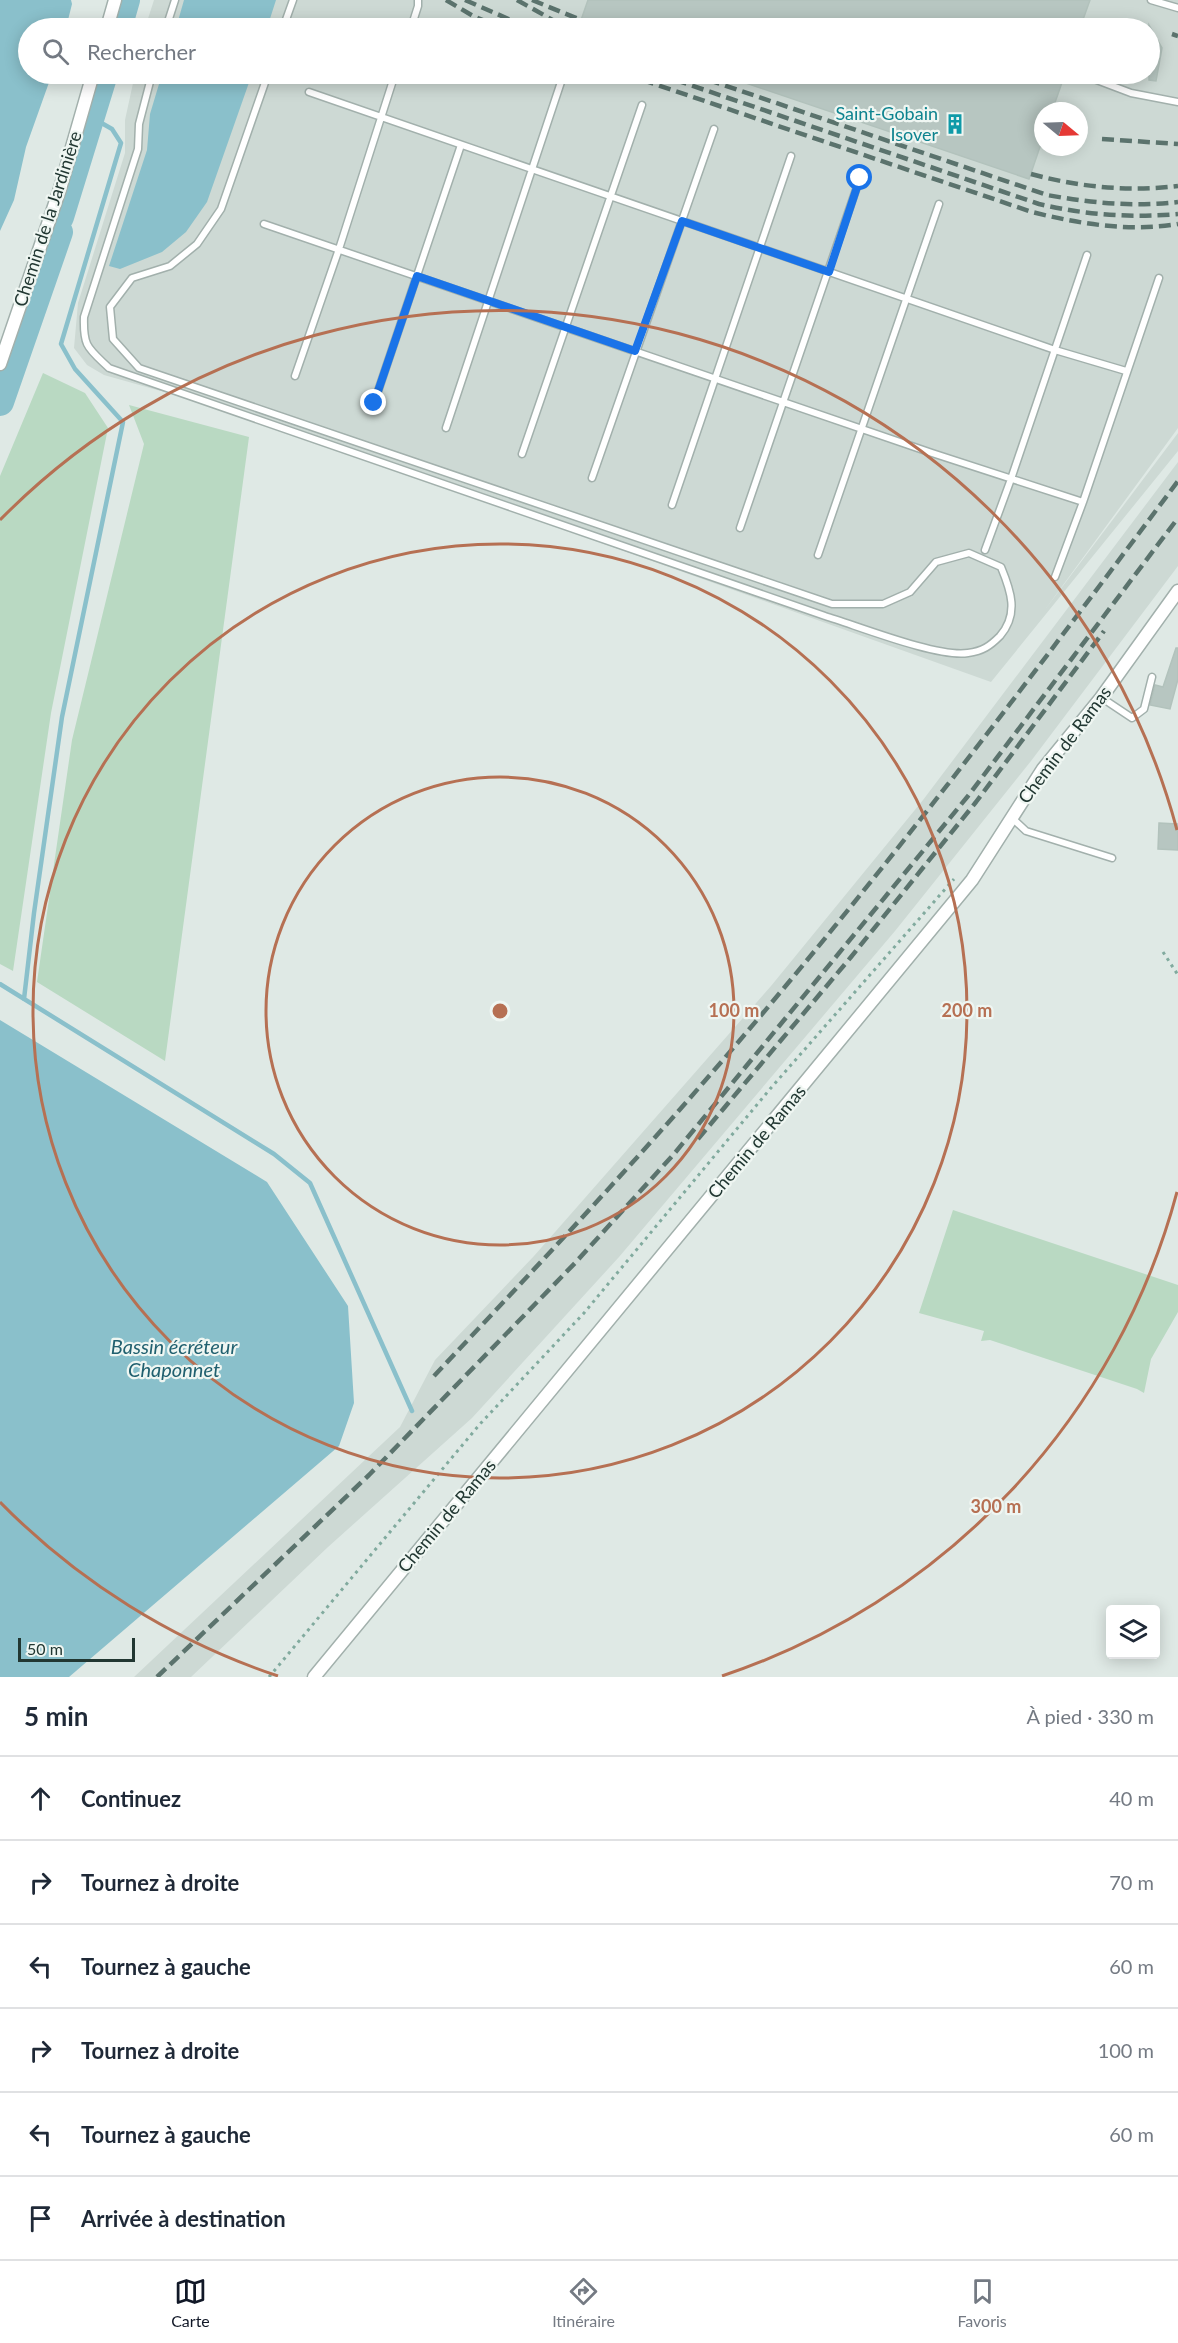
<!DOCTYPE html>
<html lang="fr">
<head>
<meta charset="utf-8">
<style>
	:root { --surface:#fff; --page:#f6f6f7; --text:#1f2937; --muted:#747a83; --line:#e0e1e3; --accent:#111827 }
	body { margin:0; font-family:Lato,sans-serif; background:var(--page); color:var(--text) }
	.controls { position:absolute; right:18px; bottom:18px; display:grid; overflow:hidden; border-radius:6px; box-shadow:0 3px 15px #0003 }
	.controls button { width:54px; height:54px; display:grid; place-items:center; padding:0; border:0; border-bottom:2px solid var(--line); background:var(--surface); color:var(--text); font:30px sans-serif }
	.compass { position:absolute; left:1034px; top:102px; width:54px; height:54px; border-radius:50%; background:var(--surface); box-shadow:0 3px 15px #0003; rotate:109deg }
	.scale { position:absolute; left:18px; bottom:15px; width:117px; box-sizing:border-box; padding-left:6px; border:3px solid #213732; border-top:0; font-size:16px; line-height:21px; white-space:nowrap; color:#213732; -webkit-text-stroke:4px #eff6f2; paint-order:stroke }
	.stop { position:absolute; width:18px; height:18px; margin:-14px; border:4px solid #1a73e8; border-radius:50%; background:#fff }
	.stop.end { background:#1a73e8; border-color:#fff; box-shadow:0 2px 6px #0008 }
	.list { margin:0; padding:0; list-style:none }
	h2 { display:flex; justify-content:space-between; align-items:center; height:78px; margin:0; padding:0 24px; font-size:26px }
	h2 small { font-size:20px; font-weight:400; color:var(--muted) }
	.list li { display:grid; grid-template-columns:39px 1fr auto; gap:18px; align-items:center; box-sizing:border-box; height:84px; padding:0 24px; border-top:2px solid var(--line) }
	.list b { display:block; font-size:22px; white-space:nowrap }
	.list em { font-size:20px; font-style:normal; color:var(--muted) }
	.icon { flex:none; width:33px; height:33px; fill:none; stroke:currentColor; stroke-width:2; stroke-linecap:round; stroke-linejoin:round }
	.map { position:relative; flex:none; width:1178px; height:1677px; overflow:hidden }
	.search { position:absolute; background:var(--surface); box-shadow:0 3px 15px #0003; left:18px; right:18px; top:18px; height:66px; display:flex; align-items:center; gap:15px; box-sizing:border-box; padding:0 21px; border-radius:33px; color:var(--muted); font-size:22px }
	.sheet { height:582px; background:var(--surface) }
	nav { display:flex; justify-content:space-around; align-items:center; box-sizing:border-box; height:84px; border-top:2px solid var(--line); background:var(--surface); font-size:16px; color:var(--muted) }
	nav a { display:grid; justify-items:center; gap:3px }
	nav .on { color:var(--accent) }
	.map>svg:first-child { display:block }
</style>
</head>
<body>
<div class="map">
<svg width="1178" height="1677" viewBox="0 0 1178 1677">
	<rect width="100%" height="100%" fill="#dfe9e5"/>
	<path fill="#cdd9d4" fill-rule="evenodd" d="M154,0H1178V428L1044,611L1178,433V451L991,682L235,412L104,375L87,365L74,348L78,303L125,153V120L135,74H1150V28H145ZM1043,111H1079V147H1043Z
		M1178,462V566L1031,761L895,931L619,1257L472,1418L328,1547L191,1677H134L400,1427L435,1360L534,1256L771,986L923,800Z"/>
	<path fill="#b9d9c2" d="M43,373L85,393L108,428L51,713L13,971L0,964V476Z
		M129,405L249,437L165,1061L37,982L72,740L144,444Z
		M953,1210L1178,1285V1312L1151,1359L1144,1393L1137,1389L990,1340L981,1341L984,1331L919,1313Z"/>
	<path fill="#8ac0cb" d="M0,0H71L72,4L66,28H28V74H52L26,147L14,200L0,231Z
		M184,0H276L267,28H176Z
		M162,74H252L207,202L186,232L162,252L120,269L109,266L147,150L150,114Z
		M0,1020L267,1182L348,1306L354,1403L339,1446L69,1677H0Z"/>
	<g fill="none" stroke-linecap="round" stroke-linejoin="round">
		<path stroke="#8ac0cb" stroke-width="4.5" d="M0,984L274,1154L310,1183L412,1411
			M24,999L34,913L62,717L123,422L75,369L61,344L121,143L112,129L91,117"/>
		<path stroke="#8ac0cb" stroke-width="28" d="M118,28L126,0
			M60,217L104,74
			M0,402L59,232"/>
	</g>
	<path fill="#b7c6c1" stroke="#b2c2bc" stroke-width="1.5" d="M588,0H1090L1080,28H587L579,26Z
		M1149,25L1162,48L1156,81L1149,80Z
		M725,74H1065L1052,111H1043V138L1029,179L725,76Z
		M1176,648H1178V679L1170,709L1150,705L1155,685L1163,687Z
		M1159,823L1178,824V850L1158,849Z"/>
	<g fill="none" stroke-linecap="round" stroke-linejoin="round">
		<g stroke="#a2b0ac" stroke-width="9">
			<path id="service" d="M1151,0L1178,8
				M166,28L175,0
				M283,28L293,0
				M411,28L418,6V0
				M152,74L139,124L138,149L84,317C83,347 88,348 109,368L825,616C858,626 938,658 968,653C983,651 990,646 1000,636C1019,614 1011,591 1001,567L969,553L936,562L910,592L883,604H832L139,368L113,339L110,307L132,278L170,266L197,244L221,209L268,74
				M1094,79L1131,93L1178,102
				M309,92L1055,350L1126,371
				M264,224L932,453L1083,502L1159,278
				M295,376L339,249L395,74
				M374,403L461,145
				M446,428L562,79
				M522,454L642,105
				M592,478L714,129
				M672,505L791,156
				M740,528L860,178
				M985,550L1011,479L1087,255
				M818,555L939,204
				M1055,577L1083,502
				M1102,698L1132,718L1144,709L1152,677
				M1012,818L1026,831L1112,858"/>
		</g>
		<g stroke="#a2b0ac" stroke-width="15">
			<path id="minor" d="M107,28L115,0
				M0,364L60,189L93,74
				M314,1677L972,880L1043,769L1101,698L1178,591"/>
		</g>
		<path stroke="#81aa9e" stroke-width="3" stroke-dasharray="3 4.5" stroke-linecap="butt" d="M1163,952L1178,975
			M269,1677L480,1424L584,1313L770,1089L954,879"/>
		<use href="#service" stroke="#fff" stroke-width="6"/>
		<use href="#minor" stroke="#fff" stroke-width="12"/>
		<path stroke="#5b736d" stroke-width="4.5" stroke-dasharray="12 6" stroke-linecap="butt" d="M446,0L473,16L502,28
			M465,0L529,28
			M517,0L567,28
			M532,0L581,20
			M1172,34L1178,36
			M625,74L1032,212C1080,224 1129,232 1178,224
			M658,74L1039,204C1086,215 1131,218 1178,214
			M691,74L1047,195C1091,203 1133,207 1178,202
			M1102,139L1178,144
			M1031,174C1079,187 1128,192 1178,186
			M698,1139L851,957L976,802L1104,631
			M434,1376C525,1279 616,1183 703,1083C871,890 1025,686 1178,481
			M157,1677L369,1475L575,1263L674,1154L968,796L1178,518"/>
	</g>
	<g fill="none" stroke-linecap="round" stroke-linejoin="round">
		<path stroke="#1a73e8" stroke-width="8" d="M374,403L417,276L635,351L682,221L829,272L860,178"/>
	</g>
	<g fill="none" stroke="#b67053" stroke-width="3">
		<circle cx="500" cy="1011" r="234"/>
		<circle cx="500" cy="1011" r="467"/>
		<path d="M1177 1192A701 701 0 0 1 722 1676M278 1676A701 701 0 0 1 0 1502M0 520A701 701 0 0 1 1177 830"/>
	</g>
	<defs>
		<g id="building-bare" transform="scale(1.62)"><path d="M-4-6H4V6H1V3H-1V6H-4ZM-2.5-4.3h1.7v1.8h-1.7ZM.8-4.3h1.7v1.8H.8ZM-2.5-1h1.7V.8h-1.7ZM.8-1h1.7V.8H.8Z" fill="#0f9aa8" stroke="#eff6f2" stroke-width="2.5" paint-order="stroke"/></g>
	</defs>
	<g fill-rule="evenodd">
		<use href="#building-bare" x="955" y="124"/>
	</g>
	<g text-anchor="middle" stroke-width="4.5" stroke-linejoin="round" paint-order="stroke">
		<g font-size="18" fill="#0d838f" stroke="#eff6f2" text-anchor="end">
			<text x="938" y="120">Saint-Gobain<tspan x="938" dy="21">Isover</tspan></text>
		</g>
		<g font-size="18" fill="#213732" stroke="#eff6f2">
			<text transform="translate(48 219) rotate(-72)" y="6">Chemin de la Jardinière</text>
			<text transform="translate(1065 745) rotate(-53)" y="6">Chemin de Ramas</text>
			<text transform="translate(757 1142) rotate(-50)" y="6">Chemin de Ramas</text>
			<text transform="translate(447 1516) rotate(-50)" y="6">Chemin de Ramas</text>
		</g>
		<g font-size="20" font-style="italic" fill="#20606f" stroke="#eff6f2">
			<text x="174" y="1354">Bassin écréteur<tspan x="174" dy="23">Chaponnet</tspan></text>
		</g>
	</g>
	<circle cx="500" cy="1011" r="9" fill="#b67053" stroke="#eff6f2" stroke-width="3"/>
	<g font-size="18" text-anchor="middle" font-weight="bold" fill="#b67053" stroke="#eff6f2" stroke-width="4.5" stroke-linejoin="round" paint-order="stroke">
		<text x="734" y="1017">100 m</text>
		<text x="967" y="1017">200 m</text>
		<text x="996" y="1513">300 m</text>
	</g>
</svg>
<div class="controls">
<button><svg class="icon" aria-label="layers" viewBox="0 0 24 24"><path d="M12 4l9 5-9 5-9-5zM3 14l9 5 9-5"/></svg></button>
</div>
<svg class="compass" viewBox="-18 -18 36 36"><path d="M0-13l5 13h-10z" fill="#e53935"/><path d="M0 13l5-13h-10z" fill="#747a83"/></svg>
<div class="scale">50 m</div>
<div class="stop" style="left:860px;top:178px"></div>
<div class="stop end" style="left:374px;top:403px"></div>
<div class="search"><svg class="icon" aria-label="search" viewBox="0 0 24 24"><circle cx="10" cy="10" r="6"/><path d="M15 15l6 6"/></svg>Rechercher</div>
</div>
<section class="sheet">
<h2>5 min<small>À pied · 330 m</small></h2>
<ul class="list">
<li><svg class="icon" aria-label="ahead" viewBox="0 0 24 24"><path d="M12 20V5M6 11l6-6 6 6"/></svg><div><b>Continuez</b></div><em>40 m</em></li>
<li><svg class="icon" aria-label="right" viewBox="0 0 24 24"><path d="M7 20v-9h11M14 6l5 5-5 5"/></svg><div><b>Tournez à droite</b></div><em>70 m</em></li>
<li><svg class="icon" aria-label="left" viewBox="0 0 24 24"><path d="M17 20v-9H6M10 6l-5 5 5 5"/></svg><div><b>Tournez à gauche</b></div><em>60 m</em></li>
<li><svg class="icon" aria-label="right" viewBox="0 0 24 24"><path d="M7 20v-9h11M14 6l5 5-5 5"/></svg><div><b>Tournez à droite</b></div><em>100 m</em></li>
<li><svg class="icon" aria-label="left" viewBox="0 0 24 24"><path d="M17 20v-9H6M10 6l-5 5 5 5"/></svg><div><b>Tournez à gauche</b></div><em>60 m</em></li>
<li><svg class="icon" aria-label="arrive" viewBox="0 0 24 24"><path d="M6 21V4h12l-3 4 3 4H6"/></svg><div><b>Arrivée à destination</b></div></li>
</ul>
</section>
<nav>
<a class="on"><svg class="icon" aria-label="map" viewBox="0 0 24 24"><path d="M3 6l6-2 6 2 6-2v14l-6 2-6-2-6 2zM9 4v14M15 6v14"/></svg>Carte</a>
<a><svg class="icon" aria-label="directions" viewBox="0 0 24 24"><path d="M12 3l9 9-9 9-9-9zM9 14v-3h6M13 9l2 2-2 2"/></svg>Itinéraire</a>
<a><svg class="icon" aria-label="saved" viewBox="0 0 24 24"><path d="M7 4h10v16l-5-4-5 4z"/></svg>Favoris</a>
</nav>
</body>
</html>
